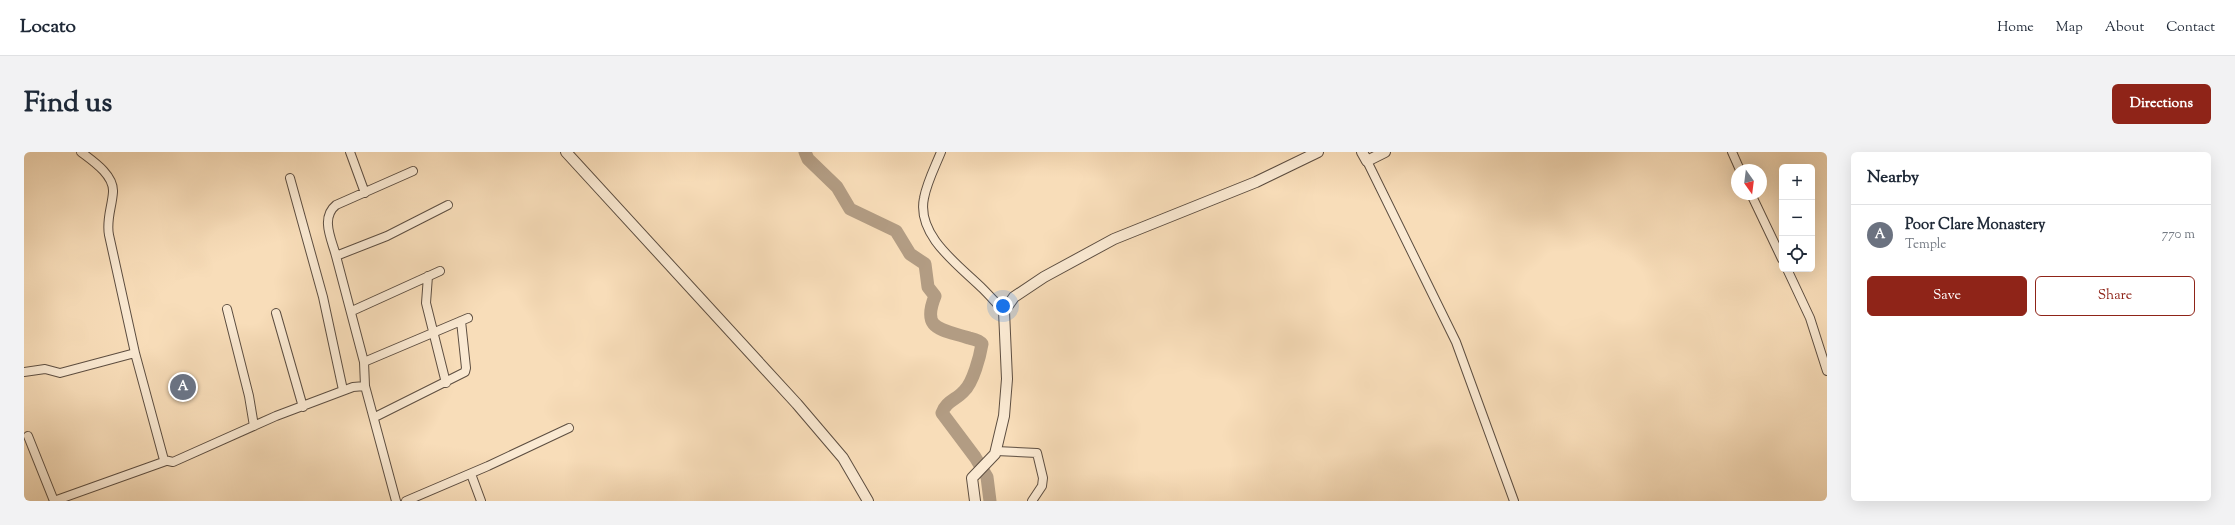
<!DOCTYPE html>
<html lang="en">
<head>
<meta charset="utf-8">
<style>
	:root { --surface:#fff; --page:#f2f2f3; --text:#1f2937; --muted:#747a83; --line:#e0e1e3; --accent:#8f2418 }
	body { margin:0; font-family:"Sorts Mill Goudy",serif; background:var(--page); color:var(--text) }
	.controls { position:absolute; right:12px; top:12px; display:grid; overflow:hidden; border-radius:6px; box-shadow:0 4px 16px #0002 }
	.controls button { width:36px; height:36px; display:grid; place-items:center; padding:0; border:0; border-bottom:1px solid var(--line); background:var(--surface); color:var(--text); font:20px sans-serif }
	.compass { position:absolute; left:1707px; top:12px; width:36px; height:36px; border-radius:50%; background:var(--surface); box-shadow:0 4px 16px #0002; rotate:166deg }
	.you { position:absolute; left:979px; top:154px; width:14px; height:14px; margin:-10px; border:3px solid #fff; border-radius:50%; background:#1a73e8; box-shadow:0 0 0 6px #1a73e833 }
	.badge { display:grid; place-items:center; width:26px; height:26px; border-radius:50%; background:var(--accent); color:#fff; font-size:13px; font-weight:700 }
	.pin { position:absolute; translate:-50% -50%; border:2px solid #fff; box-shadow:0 1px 4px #0006 }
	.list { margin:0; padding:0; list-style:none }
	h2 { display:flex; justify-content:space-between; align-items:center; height:52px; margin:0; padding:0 16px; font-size:17px }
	h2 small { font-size:13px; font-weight:400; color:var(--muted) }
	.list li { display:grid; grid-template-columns:26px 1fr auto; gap:12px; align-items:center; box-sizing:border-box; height:60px; padding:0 16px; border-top:1px solid var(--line) }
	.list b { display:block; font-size:15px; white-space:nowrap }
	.list p { margin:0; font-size:13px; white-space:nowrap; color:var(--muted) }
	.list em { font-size:13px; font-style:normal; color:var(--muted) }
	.actions { display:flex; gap:8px; padding:12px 16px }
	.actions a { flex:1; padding:9px 0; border:1px solid var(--accent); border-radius:6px; text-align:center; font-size:14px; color:var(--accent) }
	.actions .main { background:var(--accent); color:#fff }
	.icon { flex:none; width:22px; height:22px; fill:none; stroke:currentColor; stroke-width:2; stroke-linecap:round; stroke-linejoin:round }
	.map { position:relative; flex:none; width:1803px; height:349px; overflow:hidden; border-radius:6px }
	header { display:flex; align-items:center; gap:24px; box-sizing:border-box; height:56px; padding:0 20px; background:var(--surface); border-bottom:1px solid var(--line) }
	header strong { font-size:19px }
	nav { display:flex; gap:22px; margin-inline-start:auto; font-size:14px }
	.intro { display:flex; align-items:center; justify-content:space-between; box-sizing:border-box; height:96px; padding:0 24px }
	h1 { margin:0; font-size:28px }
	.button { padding:10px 18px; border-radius:6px; background:var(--accent); color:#fff; font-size:14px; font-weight:700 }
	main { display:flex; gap:24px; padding:0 24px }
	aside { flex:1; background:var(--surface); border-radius:6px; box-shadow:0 4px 16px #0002 }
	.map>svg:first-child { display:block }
</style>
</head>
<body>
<header>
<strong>Locato</strong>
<nav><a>Home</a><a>Map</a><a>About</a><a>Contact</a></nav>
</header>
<div class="intro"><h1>Find us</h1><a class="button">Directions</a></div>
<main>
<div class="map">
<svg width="1803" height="349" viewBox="0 0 1803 349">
	<rect width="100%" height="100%" fill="#f8ddb9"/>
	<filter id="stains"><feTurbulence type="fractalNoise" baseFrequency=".005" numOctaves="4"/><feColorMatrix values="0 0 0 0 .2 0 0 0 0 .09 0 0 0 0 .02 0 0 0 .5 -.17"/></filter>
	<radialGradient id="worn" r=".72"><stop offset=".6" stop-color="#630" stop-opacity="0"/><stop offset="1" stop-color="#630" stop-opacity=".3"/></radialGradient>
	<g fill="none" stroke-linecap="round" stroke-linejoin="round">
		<path stroke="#b29c83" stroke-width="13" d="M781,0L784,7L813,35L826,57L872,79L886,102L901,112L904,135L911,144C897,179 918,177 945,186C949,187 955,188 958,192C956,204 949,231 940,239C932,248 922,249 918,261L951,305L963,325L966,349"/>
		<g stroke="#5d4e41" stroke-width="10">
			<path id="minor" d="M57,0C69,9 90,23 89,40C88,55 82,68 85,83L111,201L140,308L149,310L252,264L329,235L341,234
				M326,0L341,41
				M917,0C911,15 903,30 900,46C892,84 936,114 959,137C966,144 973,152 980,159
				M1708,0L1716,18
				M1343,9L1432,190L1490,349
				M389,19L312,53C296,66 308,88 312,104L363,84L424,53
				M266,26L299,145L319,238
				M1727,42L1758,107
				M312,104L340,210L341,234L372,349
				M1763,117L1786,166L1803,219
				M404,124L402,151L422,231
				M203,157L225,244L230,274
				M328,159L416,119
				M252,161L279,255
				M340,210L444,166
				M0,220L21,217L36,221L111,201
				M351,265L441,220L442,216L437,169
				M4,284L30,349
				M972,299L1013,301L1019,326L1018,334L1008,349
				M447,322L457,349
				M30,349L142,309
				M382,349L464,314L545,276"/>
		</g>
		<g stroke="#5d4e41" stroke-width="12">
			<path id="tertiary" d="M542,0L773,252L819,306L844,349
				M1338,0L1343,9L1361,0
				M951,349L948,326L971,302L980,264L983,227L980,159L990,145L1020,125L1090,87L1232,30L1294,0"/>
		</g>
		<use href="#minor" stroke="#fae9d2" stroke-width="8"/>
		<use href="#tertiary" stroke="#fae9d2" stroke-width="10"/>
	</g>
	<rect width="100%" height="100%" filter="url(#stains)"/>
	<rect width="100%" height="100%" fill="url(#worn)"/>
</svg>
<div class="controls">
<button>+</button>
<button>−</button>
<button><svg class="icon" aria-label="locate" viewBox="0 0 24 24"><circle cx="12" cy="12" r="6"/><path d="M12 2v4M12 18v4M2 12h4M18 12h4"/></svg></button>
</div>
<svg class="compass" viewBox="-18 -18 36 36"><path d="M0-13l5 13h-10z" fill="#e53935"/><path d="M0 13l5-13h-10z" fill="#747a83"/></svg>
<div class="you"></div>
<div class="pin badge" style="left:159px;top:235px;background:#6b7280">A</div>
</div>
<aside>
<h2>Nearby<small></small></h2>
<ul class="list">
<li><span class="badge" style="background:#6b7280">A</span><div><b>Poor Clare Monastery</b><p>Temple</p></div><em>770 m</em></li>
</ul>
<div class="actions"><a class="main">Save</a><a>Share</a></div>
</aside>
</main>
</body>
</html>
